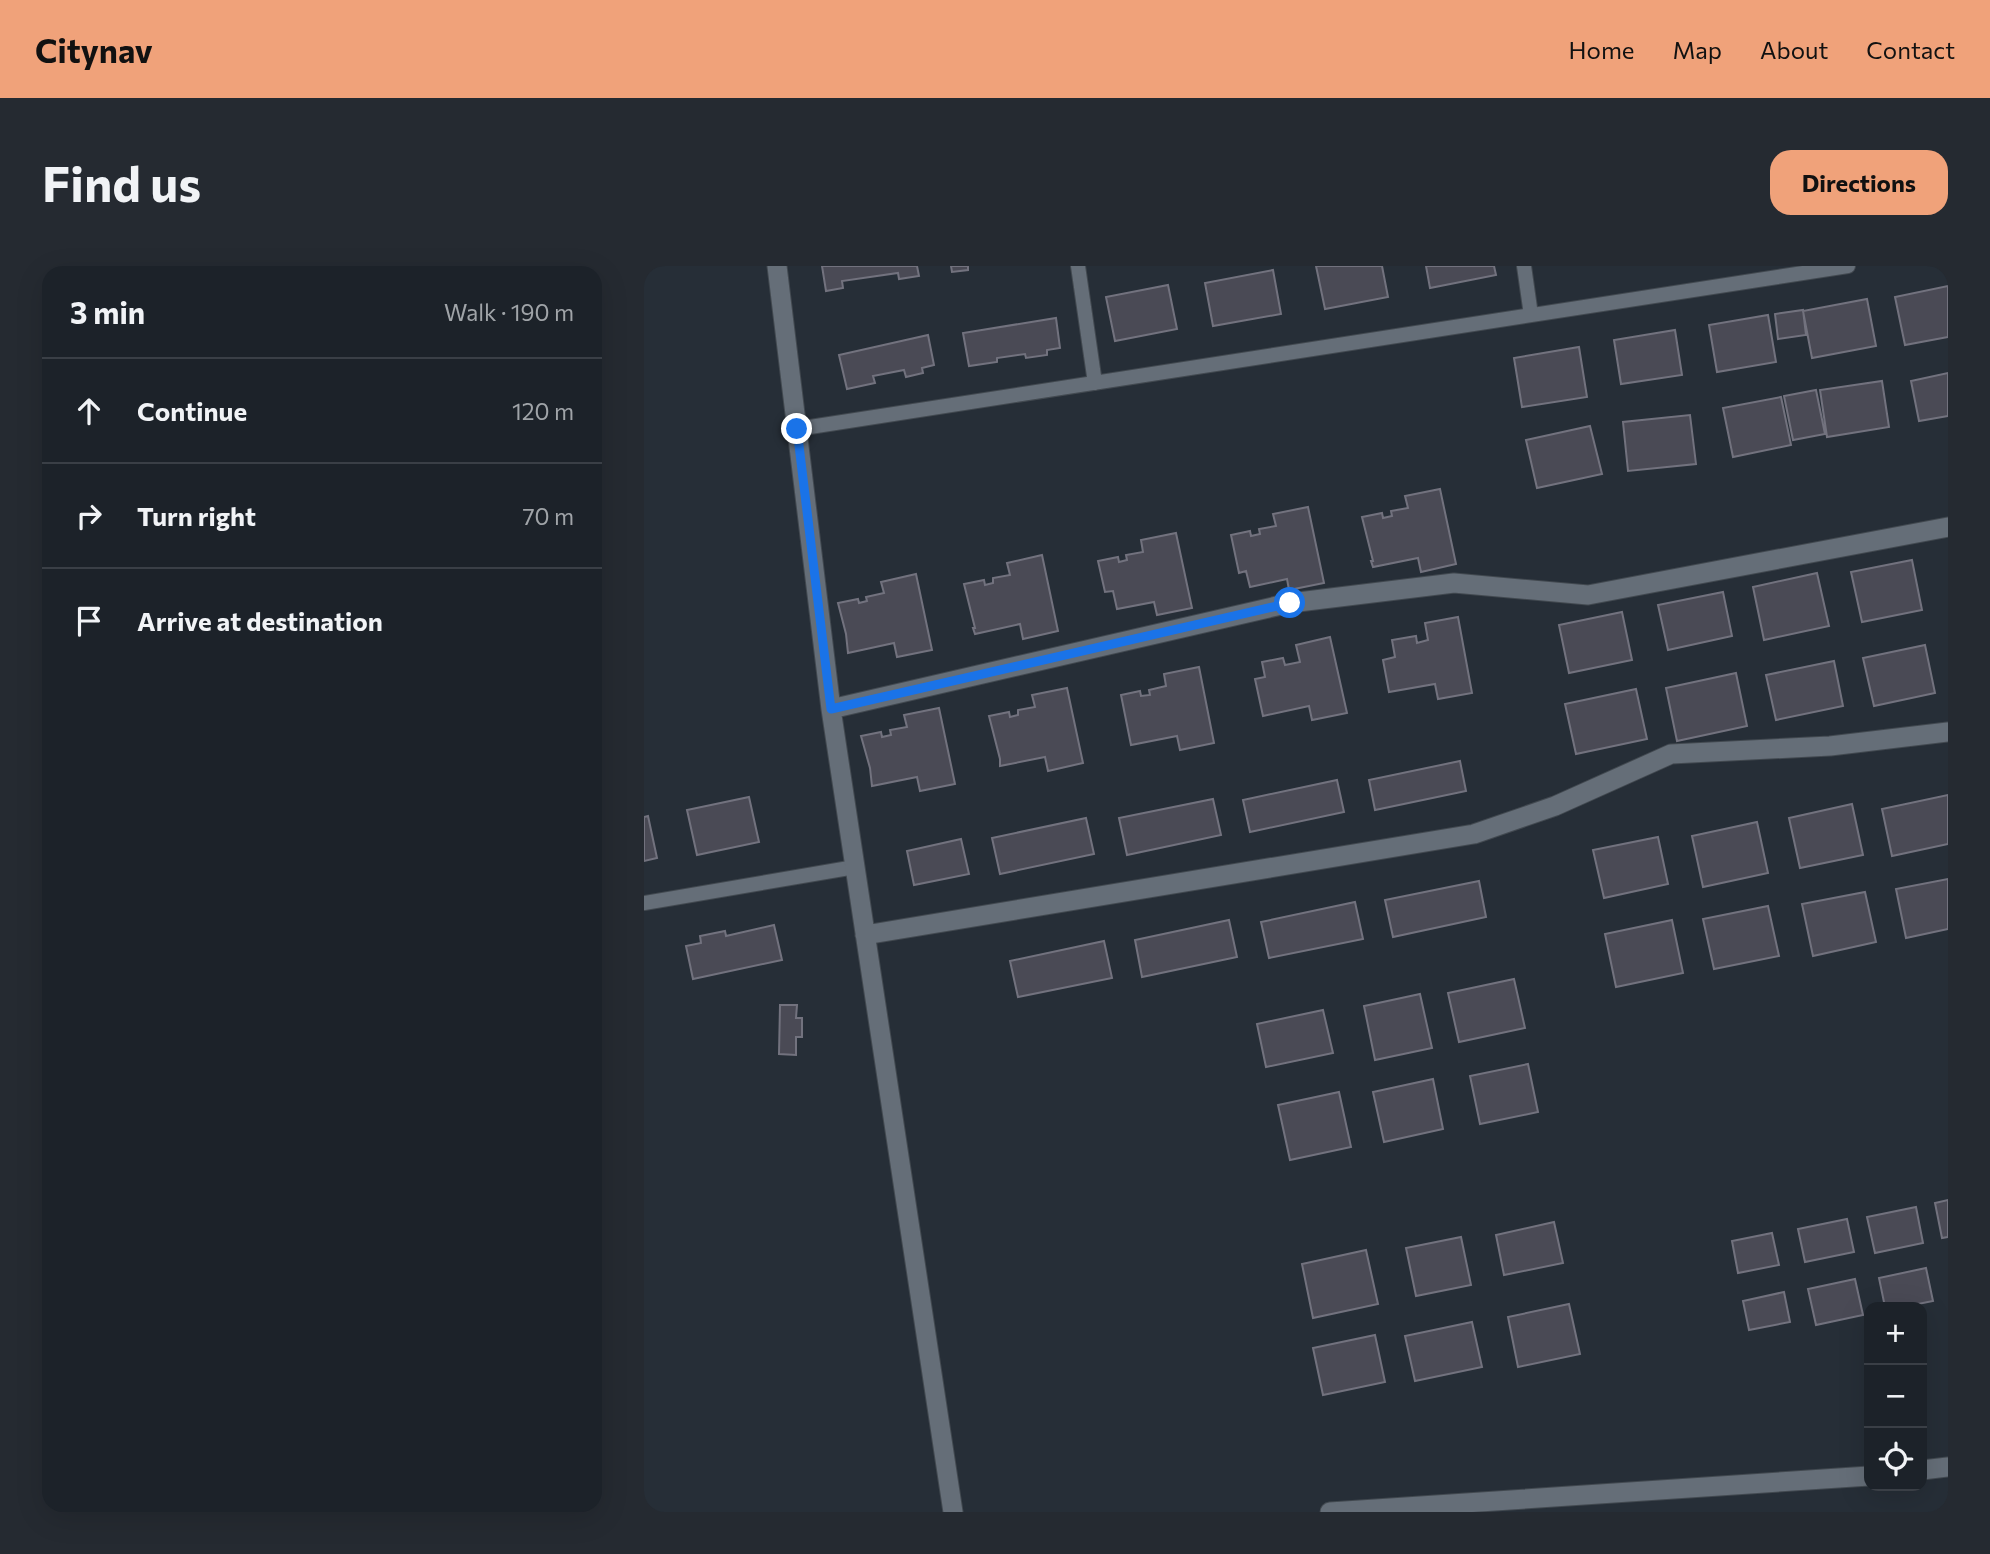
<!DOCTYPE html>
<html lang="en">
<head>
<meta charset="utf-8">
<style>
	:root { --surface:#1c2229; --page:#252a31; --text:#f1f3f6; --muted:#a0a4a8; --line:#3a3f46; --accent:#f0a27a }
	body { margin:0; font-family:Commissioner,sans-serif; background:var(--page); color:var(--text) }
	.controls { position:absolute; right:21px; bottom:21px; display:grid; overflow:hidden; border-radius:14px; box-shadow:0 7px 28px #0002 }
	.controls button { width:63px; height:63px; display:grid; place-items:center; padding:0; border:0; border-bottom:2px solid var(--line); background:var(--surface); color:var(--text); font:35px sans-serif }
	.stop { position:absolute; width:21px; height:21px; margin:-16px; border:5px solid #1a73e8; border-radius:50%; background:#fff }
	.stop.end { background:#1a73e8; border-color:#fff; box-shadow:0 2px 7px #0008 }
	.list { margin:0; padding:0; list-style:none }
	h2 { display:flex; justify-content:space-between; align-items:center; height:91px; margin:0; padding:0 28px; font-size:30px }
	h2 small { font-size:23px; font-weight:400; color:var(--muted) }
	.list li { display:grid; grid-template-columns:46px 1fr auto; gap:21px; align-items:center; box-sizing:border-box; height:105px; padding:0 28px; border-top:2px solid var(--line) }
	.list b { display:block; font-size:26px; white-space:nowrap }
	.list em { font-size:23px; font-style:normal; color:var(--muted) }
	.icon { flex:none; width:38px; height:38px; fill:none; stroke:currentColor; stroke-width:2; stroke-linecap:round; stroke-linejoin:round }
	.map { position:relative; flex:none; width:1304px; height:1246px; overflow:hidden; border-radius:21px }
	header { display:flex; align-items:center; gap:42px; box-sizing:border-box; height:98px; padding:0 35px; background:var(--accent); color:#111 }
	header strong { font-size:33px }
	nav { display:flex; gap:38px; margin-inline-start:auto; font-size:24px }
	.intro { display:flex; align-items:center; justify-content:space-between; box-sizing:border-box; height:168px; padding:0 42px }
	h1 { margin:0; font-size:49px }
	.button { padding:18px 32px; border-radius:21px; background:var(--accent); color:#111; font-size:24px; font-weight:700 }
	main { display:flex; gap:42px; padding:0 42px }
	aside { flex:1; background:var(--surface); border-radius:21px; box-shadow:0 7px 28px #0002 }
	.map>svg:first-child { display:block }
</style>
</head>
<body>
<header>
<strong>Citynav</strong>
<nav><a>Home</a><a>Map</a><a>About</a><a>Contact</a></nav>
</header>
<div class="intro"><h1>Find us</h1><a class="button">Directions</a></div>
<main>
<aside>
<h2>3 min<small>Walk · 190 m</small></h2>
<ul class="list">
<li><svg class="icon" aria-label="ahead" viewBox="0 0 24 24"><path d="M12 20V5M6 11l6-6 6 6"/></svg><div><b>Continue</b></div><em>120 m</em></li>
<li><svg class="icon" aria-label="right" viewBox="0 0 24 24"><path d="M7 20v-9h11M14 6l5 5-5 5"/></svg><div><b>Turn right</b></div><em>70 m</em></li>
<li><svg class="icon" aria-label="arrive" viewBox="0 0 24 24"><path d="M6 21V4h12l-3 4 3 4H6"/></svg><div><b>Arrive at destination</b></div></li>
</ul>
</aside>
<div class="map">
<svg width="1304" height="1246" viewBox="0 0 1304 1246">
	<rect width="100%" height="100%" fill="#262e37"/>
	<path fill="#4a4a55" stroke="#72727e" stroke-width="2" d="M178,0H273L275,10L255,13L254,7L198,15L199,22L182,25Z
		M307,0H324V4L308,6Z
		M672,0H738L744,31L681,43Z
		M782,0H850L852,9L786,22Z
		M629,4L637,48L569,60L561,17Z
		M524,19L533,63L471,75L462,31Z
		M1304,20V71L1261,79L1251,31Z
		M1223,33L1232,80L1168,92L1159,45Z
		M1159,44L1162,69L1134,73L1131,48Z
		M1124,49L1132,96L1073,106L1065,59Z
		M412,52L416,82L403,84V89L382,92L381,88L353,92V96L325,100L319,67Z
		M1031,64L1038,109L977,118L970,74Z
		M284,69L290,99L278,102L279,107L262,111L260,104L229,110L231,117L203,123L195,89Z
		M935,81L943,131L878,141L870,92Z
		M1304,107V150L1275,155L1267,115Z
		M1238,115L1245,161L1183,171L1176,124Z
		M1172,124L1181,168L1149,174L1140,130Z
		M1137,131L1147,179L1089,191L1079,142Z
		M1046,149L1052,198L984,205L979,156Z
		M946,160L958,208L893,222L882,174Z
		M796,223L812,298L777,306L774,292L729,301L727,295H729L718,251L738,247L739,252L748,250L747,245L764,242L761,230Z
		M664,241L680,317L645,324L643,313L606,321L602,305L595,307L587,269L606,265L607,270L616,268L615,263L632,260L629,248Z
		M532,267L548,342L513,349L510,336L473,343L469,325L461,326L454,295L474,291L475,296L483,294L482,289L499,286L497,274Z
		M398,289L414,365L379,373L376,358L331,368L329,362H331L320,318L340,314L341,319L349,317V312L366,309L363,297Z
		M1268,294L1278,344L1218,356L1207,306Z
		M1173,307L1185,360L1120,374L1109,321Z
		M272,308L288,384L253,391L250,377L204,387L202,368L194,337L214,333L215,337L223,335L222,331L240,327L237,316Z
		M1079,326L1088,370L1024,384L1014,339Z
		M978,346L988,394L925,407L915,359Z
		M814,351L828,427L794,433L791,418L745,426L739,394L751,391L748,374L772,370L773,377L784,374L781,357Z
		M686,371L703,447L668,454L665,440L619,450L611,413L621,411L618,396L639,392L641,399L656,396L652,379Z
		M1281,379L1291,427L1230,440L1219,392Z
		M1190,395L1199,440L1132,454L1122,409Z
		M555,401L570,477L536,484L533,470L487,479L477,429L496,425L497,430L506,429L505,424L522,420L520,408Z
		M1092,407L1103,460L1033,475L1022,422Z
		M423,422L439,497L404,505L401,491L356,500V493L345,450L365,446L366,451L374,449V444L391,441L388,429Z
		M992,423L1003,473L932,488L921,438Z
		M295,442L311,518L276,525L273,511L228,520L226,502L217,470L237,466L238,471L247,469L246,464L263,461L260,449Z
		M816,495L822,525L731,544L725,514Z
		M693,514L700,546L606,566L599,534Z
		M1304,529V578L1248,590L1238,543Z
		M105,531L115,576L53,589L43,544Z
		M569,533L577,569L483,589L475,552Z
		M1208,538L1219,589L1156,602L1145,552Z
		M4,550L13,592L0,595V551Z
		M442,552L450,588L356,608L348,572Z
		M1113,556L1124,607L1059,621L1048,570Z
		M1014,571L1024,618L960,632L949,584Z
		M317,573L325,608L270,619L263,585Z
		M1304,613V663L1262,672L1252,623Z
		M835,615L842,651L749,671L741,634Z
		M1221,626L1232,676L1169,690L1158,638Z
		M711,636L719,673L625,692L617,656Z
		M1124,640L1135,690L1070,703L1059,653Z
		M585,654L593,691L498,711L491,674Z
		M1028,654L1039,707L972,721L961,668Z
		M130,659L138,694L49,713L42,680L57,677L56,670L81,665L82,670Z
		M460,675L468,712L374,731L366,695Z
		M870,713L881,762L815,776L804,727Z
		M776,728L788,782L731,794L720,740Z
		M136,739H153L152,752H158V771H152V789L135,788Z
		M679,744L689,787L622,801L613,758Z
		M884,798L894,846L836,858L826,810Z
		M789,813L799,863L740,876L729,826Z
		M695,826L707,881L646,894L634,839Z
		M1304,934V971L1298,972L1291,937Z
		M1272,941L1279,977L1231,987L1223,951Z
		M1203,953L1210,986L1161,996L1154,963Z
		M910,956L919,997L860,1009L852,969Z
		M1128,967L1135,999L1094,1007L1088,975Z
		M817,971L827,1019L772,1030L762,982Z
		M722,984L734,1038L669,1052L658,998Z
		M1282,1002L1289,1035L1259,1041H1241L1235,1012Z
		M1211,1013L1219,1049L1172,1059L1164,1023Z
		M1140,1026L1146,1056L1105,1064L1099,1035Z
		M925,1038L936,1088L874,1101L864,1051Z
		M828,1056L838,1101L771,1115L761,1070Z
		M731,1069L741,1116L679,1129L669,1082Z"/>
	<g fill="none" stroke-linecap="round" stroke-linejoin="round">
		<g stroke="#424950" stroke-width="16">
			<path id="service" d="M434,0L451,117
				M880,0L887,49
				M153,163L1204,0
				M0,637L211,601"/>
		</g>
		<g stroke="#424950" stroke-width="21">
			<path id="minor" d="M133,0L187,443L309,1246
				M187,443L646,337L810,317L944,329L1304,261
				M221,669L830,568L911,540L1027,488L1186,480L1304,466
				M1278,1204L1304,1201
				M686,1246L1225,1210"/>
		</g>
		<use href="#service" stroke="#656e78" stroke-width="14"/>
		<use href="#minor" stroke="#656e78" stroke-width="19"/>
	</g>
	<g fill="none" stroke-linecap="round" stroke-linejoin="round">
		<path stroke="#1a73e8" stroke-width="9" d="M153,163L187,443L646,337"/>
	</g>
</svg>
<div class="controls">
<button>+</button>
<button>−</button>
<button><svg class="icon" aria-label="locate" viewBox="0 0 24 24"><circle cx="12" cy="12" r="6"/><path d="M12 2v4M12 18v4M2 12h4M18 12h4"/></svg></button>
</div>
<div class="stop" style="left:646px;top:337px"></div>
<div class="stop end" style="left:153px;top:163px"></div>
</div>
</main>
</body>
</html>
